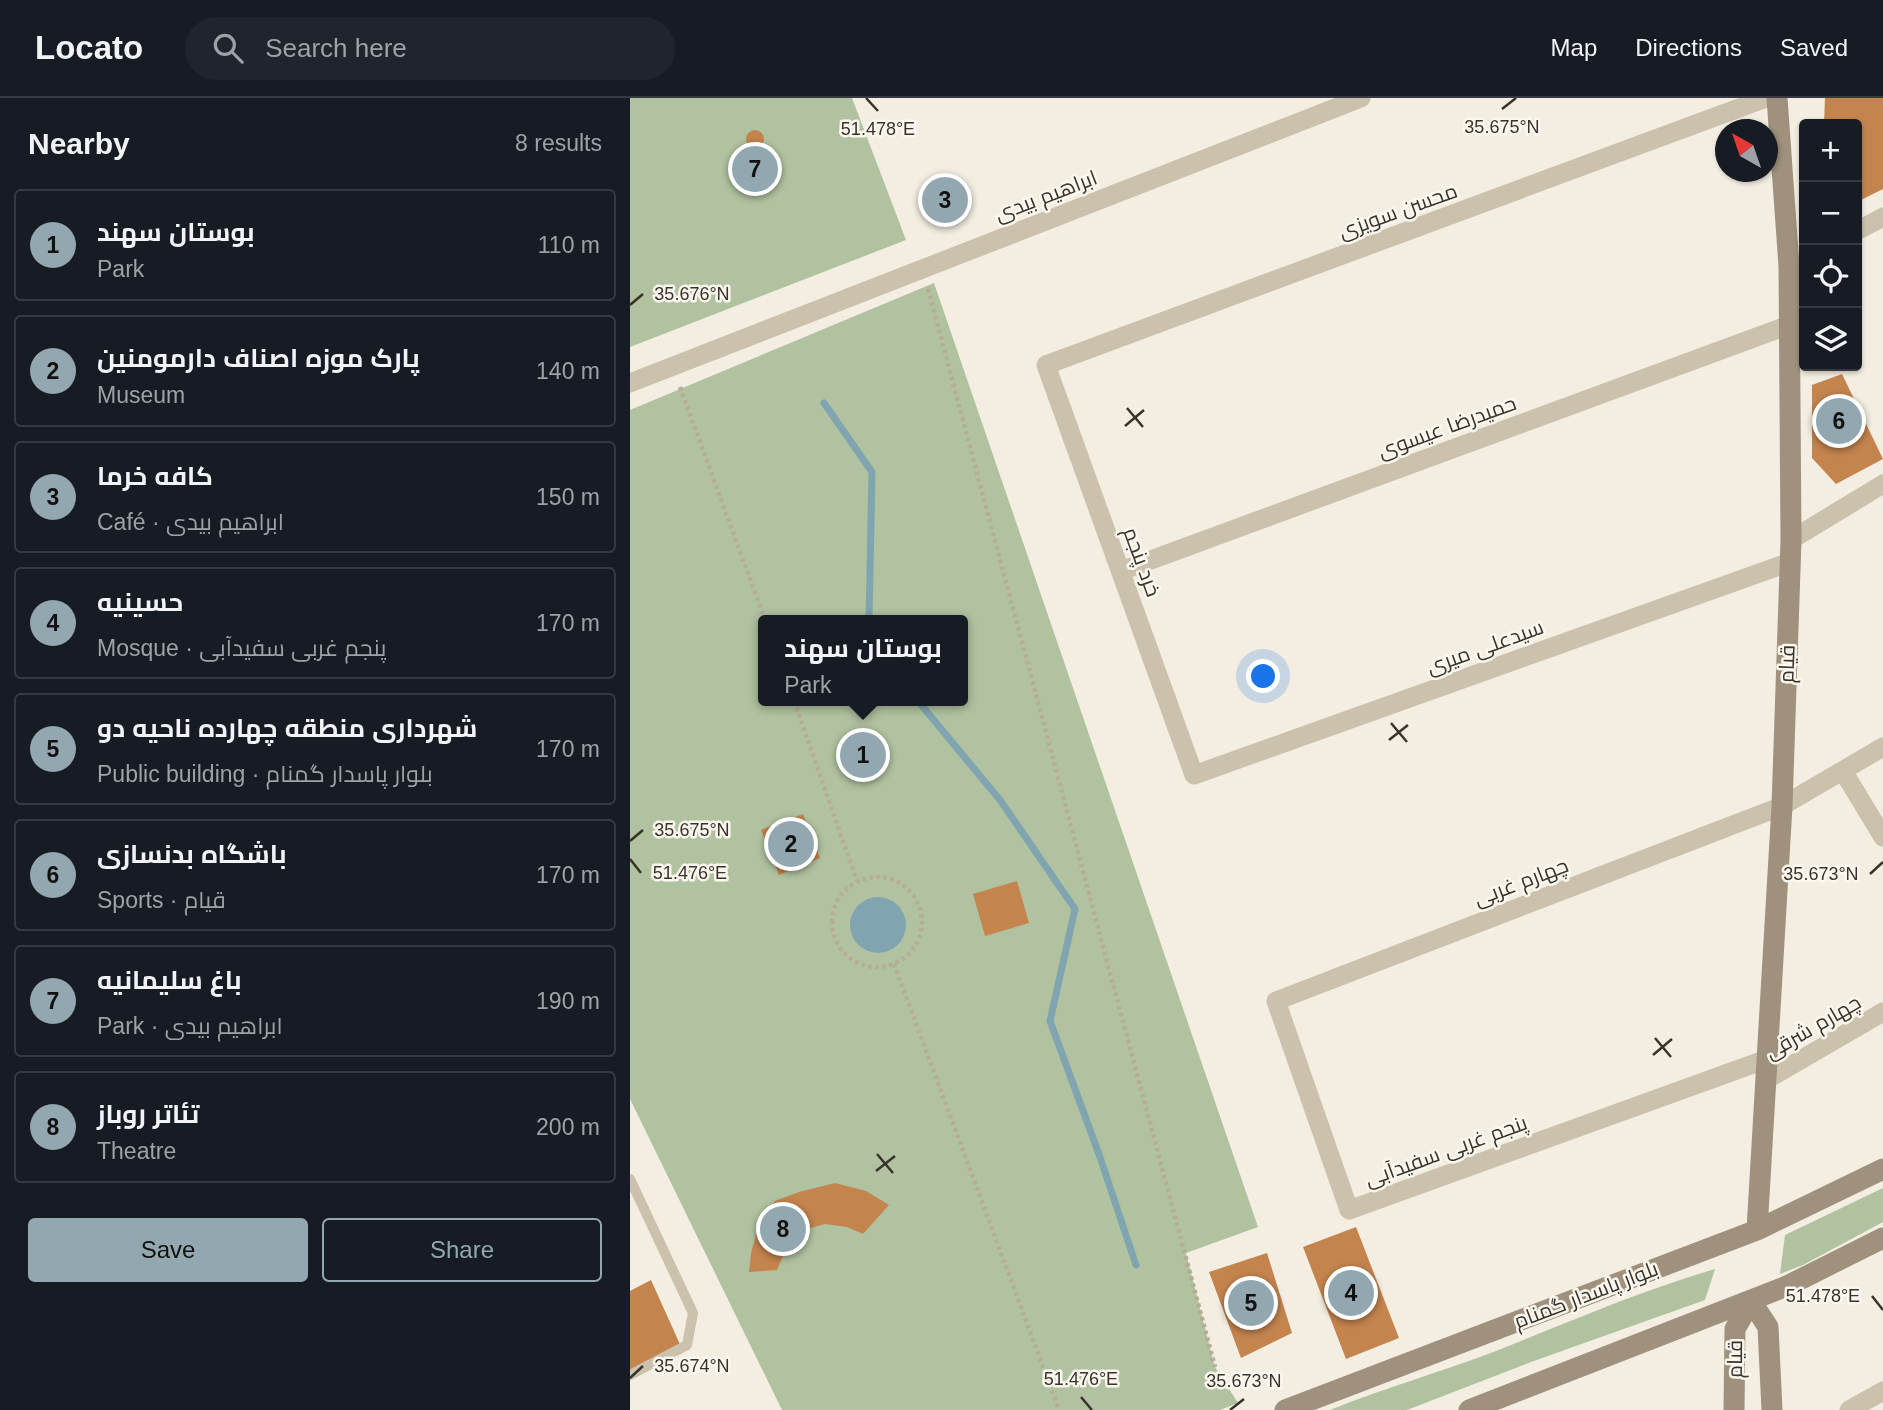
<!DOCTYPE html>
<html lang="en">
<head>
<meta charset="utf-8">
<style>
	:root { --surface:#171b24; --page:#20242c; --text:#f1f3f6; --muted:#9ea1a6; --line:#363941; --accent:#93a7b0 }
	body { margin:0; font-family:Arial,Cairo,sans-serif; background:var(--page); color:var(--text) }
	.controls { position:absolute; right:21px; top:21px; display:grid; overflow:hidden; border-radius:7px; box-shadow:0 2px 5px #0004 }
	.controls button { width:63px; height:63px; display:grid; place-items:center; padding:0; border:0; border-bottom:2px solid var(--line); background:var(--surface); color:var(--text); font:35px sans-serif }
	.compass { position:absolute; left:1085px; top:21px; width:63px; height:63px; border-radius:50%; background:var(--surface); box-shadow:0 2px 5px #0004; rotate:320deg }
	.you { position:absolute; left:634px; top:579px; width:24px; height:24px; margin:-18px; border:5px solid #fff; border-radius:50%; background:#1a73e8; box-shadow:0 0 0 10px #1a73e833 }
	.badge { display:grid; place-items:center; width:46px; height:46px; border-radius:50%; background:var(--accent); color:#111; font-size:23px; font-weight:700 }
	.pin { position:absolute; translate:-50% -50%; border:4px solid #fff; box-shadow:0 2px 7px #0006 }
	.popup { position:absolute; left:128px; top:517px; width:210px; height:91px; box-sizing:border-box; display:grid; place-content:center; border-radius:7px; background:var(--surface); filter:drop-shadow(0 2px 5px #0005); font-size:23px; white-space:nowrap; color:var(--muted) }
	.popup b { font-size:26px; color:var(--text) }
	.popup::after { content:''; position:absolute; left:50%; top:100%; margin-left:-14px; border:14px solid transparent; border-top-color:var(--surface) }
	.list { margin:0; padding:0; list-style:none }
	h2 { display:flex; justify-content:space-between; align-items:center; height:91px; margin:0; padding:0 28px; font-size:30px }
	h2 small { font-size:23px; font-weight:400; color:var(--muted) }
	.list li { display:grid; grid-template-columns:46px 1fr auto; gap:21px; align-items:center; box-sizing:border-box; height:112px; margin:0 14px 14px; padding:0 14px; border:2px solid var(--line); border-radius:7px }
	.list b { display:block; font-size:26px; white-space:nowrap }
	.list p { margin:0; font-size:23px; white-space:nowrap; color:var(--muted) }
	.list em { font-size:23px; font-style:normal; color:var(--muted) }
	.actions { display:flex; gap:14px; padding:21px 28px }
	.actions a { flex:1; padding:16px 0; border:2px solid var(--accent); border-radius:7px; text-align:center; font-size:24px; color:var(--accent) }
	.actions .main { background:var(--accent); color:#111 }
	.icon { flex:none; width:38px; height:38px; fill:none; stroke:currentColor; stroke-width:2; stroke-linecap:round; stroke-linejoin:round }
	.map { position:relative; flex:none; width:1253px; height:1312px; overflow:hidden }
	header { display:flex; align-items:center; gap:42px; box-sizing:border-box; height:98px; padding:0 35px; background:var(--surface); border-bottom:2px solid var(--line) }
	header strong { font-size:33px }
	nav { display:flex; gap:38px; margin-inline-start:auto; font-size:24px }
	.search { width:490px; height:63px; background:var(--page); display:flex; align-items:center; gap:18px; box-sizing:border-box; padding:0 24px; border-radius:38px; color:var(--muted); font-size:26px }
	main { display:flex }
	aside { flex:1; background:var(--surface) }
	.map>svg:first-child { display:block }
</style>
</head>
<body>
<header>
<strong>Locato</strong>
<div class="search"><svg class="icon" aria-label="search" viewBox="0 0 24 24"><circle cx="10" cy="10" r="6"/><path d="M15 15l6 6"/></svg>Search here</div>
<nav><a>Map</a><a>Directions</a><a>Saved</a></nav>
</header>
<main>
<aside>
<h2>Nearby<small>8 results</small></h2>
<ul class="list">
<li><span class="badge">1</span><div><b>بوستان سهند</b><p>Park</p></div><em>110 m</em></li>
<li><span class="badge">2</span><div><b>پارک موزه اصناف دارمومنین</b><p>Museum</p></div><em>140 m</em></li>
<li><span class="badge">3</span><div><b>کافه خرما</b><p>Café · ابراهیم بیدی</p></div><em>150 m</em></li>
<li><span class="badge">4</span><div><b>حسینیه</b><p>Mosque · پنجم غربی سفیدآبی</p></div><em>170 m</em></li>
<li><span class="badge">5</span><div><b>شهرداری منطقه چهارده ناحیه دو</b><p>Public building · بلوار پاسدار گمنام</p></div><em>170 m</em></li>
<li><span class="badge">6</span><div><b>باشگاه بدنسازی</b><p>Sports · قیام</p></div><em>170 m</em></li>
<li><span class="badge">7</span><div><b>باغ سلیمانیه</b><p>Park · ابراهیم بیدی</p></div><em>190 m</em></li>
<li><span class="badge">8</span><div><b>تئاتر روباز</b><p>Theatre</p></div><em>200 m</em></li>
</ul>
<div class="actions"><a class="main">Save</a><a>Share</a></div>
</aside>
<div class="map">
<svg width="1253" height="1312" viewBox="0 0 1253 1312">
	<rect width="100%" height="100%" fill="#f3eee1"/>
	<path fill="#b0c2a0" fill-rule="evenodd" d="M0,0H222L276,142L0,249Z
		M304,185L628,1129L556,1155L585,1269L608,1305L590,1312H152L0,1001V312ZM133,522H333V603H133Z
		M1253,1090V1124L1173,1167L1150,1176L1155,1137Z
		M1085,1171L1075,1202L901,1264L777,1312H700C754,1290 811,1274 866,1253C939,1224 1010,1193 1085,1171Z"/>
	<path fill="#80a4b0" d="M220 827a28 28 0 1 1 56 0a28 28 0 1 1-56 0Z"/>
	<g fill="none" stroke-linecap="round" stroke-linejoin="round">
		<path stroke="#80a4b0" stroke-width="7" d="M194,305L242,374L239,522
			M288,603L370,702L445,811L420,923L470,1059L506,1167"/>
	</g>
	<path fill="#c4844e" d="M1195,0H1253V91L1227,104V26H1194Z
		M116 41a9 9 0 1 1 18 0a9 9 0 1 1-18 0Z
		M1212,276L1253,361L1206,386L1182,360V287Z
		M173,716L190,760L149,777L131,732Z
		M387,783L399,825L355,838L343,796Z
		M205,1085L236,1093L259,1107L233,1136L217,1129L195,1126L170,1133L156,1151L147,1172L119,1174L121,1155L129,1126L145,1103L169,1094Z
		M726,1129L769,1240L716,1261L673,1149Z
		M637,1155L662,1235L611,1260L579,1174Z
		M21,1182L53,1253L0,1277V1193Z"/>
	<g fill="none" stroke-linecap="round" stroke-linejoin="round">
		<path stroke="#b7ac96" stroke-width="4.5" stroke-dasharray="3.5 3.5" stroke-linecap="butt" d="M298,191L585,1269
			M50,289L135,522
			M164,603L227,783
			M202 824a45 45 0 1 1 90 0a45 45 0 1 1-90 0Z
			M264,866L429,1312"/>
		<path stroke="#ccc1ac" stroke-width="10" d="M0,1081L63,1215L57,1247L0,1277"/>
		<path stroke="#ccc1ac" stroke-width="19" d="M1136,0L416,267L564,677L1160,464
			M1227,133L1253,119
			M0,285L731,0
			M1161,442L1253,386
			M491,473L1159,227
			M1213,673L1253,739
			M1137,961L719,1112L646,903L1152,708L1253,649
			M1136,982L1253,914
			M1219,1312L1253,1293"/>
		<path stroke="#9f917d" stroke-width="21" d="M1127,1132L1152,708L1161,442L1159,168L1147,0
			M655,1312L1127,1132L1253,1071
			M839,1312L1157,1188L1253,1140
			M1104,1312L1105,1231L1121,1203L1138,1229L1142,1312"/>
	</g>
	<path fill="none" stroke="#3a332b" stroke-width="2.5" d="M236,0L248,13M872,11L886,0M0,207L13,196M497,310L513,329M495,328L514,312M761,625L777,644M759,642L778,627M0,743L13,732M0,761L11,775M1240,776L1253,764M1025,940L1041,959M1023,957L1042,941M247,1056L263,1075M246,1073L265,1058M1242,1198L1253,1212M0,1280L13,1268M451,1299L462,1312M600,1312L614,1301"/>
	<g text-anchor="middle" stroke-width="5" stroke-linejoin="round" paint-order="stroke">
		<g font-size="21" fill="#3a332b" stroke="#faf7ee">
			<text transform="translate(416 98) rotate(-21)" y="7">ابراهیم بیدی</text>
			<text transform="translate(768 113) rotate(-20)" y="7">محسن سویزی</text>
			<text transform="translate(817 329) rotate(-20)" y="7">حمیدرضا عیسوی</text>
			<text transform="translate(512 464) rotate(70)" y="7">خرد پنجم</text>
			<text transform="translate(855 549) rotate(-20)" y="7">سیدعلی میری</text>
			<text transform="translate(1157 566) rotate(-88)" y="7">قیام</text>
			<text transform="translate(891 784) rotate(-21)" y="7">چهارم غربی</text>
			<text transform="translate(1183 929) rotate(-30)" y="7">چهارم شرقی</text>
			<text transform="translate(816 1053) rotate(-20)" y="7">پنجم غربی سفیدآبی</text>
			<text transform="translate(956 1197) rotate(-21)" y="7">بلوار پاسدار گمنام</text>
			<text transform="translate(1105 1261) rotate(-89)" y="7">قیام</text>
		</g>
	</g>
	<g font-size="18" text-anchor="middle" fill="#3a332b" stroke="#faf7ee" stroke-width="5" stroke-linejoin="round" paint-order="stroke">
		<text x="872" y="35">35.675°N</text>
		<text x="248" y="37">51.478°E</text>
		<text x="62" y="202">35.676°N</text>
		<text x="62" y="738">35.675°N</text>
		<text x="60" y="781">51.476°E</text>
		<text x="1191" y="782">35.673°N</text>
		<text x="1193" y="1204">51.478°E</text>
		<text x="62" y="1274">35.674°N</text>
		<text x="451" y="1287">51.476°E</text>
		<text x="614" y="1289">35.673°N</text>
	</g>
</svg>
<div class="controls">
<button>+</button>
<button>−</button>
<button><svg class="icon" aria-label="locate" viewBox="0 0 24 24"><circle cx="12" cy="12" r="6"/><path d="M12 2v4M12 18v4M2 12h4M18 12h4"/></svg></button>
<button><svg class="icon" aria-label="layers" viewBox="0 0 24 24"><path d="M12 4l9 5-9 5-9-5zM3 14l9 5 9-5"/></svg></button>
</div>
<svg class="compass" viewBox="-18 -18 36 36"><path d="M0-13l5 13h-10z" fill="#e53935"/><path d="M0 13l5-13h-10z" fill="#9ea1a6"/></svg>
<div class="you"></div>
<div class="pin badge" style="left:233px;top:657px">1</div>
<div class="popup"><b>بوستان سهند</b>Park</div>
<div class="pin badge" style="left:161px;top:746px">2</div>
<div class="pin badge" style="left:315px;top:102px">3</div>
<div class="pin badge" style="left:721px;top:1195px">4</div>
<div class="pin badge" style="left:621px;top:1205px">5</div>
<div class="pin badge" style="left:1209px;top:323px">6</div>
<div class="pin badge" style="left:125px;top:71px">7</div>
<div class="pin badge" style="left:153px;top:1131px">8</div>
</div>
</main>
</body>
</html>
